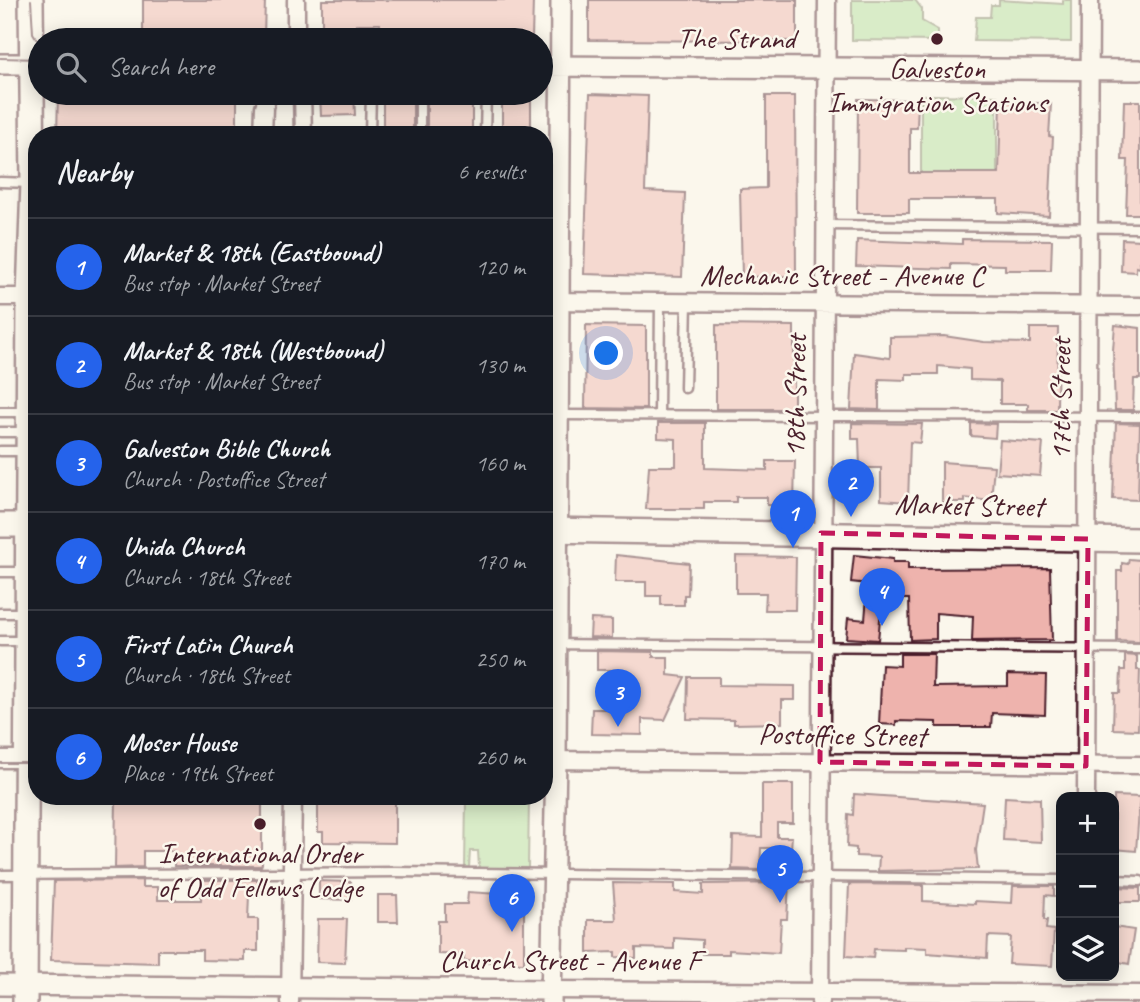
<!DOCTYPE html>
<html lang="en">
<head>
<meta charset="utf-8">
<style>
	:root { --surface:#171b24; --page:#242831; --text:#f1f3f6; --muted:#9ea1a6; --line:#363941; --accent:#2563eb }
	body { margin:0; font-family:Caveat,sans-serif; background:var(--page); color:var(--text) }
	.controls { position:absolute; right:21px; bottom:21px; display:grid; overflow:hidden; border-radius:14px; box-shadow:0 4px 18px #0003 }
	.controls button { width:63px; height:63px; display:grid; place-items:center; padding:0; border:0; border-bottom:2px solid var(--line); background:var(--surface); color:var(--text); font:35px sans-serif }
	.you { position:absolute; left:607px; top:354px; width:24px; height:24px; margin:-18px; border:5px solid #fff; border-radius:50%; background:#1a73e8; box-shadow:0 0 0 10px #1a73e833 }
	.badge { display:grid; place-items:center; width:46px; height:46px; border-radius:50%; background:var(--accent); color:#fff; font-size:23px; font-weight:700 }
	.pin { position:absolute; translate:-50% -58px; filter:drop-shadow(0 2px 4px #0008) }
	.pin::after { content:''; position:absolute; top:37px; width:24px; height:21px; background:inherit; clip-path:polygon(0 0,100% 0,50% 100%) }
	.list { margin:0; padding:0; list-style:none }
	h2 { display:flex; justify-content:space-between; align-items:center; height:91px; margin:0; padding:0 28px; font-size:30px }
	h2 small { font-size:23px; font-weight:400; color:var(--muted) }
	.list li { display:grid; grid-template-columns:46px 1fr auto; gap:21px; align-items:center; box-sizing:border-box; height:98px; padding:0 28px; border-top:2px solid var(--line) }
	.list b { display:block; font-size:26px; white-space:nowrap }
	.list p { margin:0; font-size:23px; white-space:nowrap; color:var(--muted) }
	.list em { font-size:23px; font-style:normal; color:var(--muted) }
	.icon { flex:none; width:38px; height:38px; fill:none; stroke:currentColor; stroke-width:2; stroke-linecap:round; stroke-linejoin:round }
	.map { position:relative; flex:none; width:1140px; height:1002px; overflow:hidden }
	.search { position:absolute; background:var(--surface); box-shadow:0 4px 18px #0003; left:28px; top:28px; width:525px; height:77px; display:flex; align-items:center; gap:18px; box-sizing:border-box; padding:0 24px; border-radius:38px; color:var(--muted); font-size:26px }
	.panel { position:absolute; background:var(--surface); box-shadow:0 4px 18px #0003; left:28px; top:126px; width:525px; height:679px; border-radius:28px }
	.map>svg:first-child { display:block }
</style>
</head>
<body>
<div class="map">
<svg width="1140" height="1002" viewBox="0 0 1140 1002">
	<rect width="100%" height="100%" fill="#fbf7ec"/>
	<filter id="ink" filterUnits="userSpaceOnUse"><feTurbulence type="fractalNoise" baseFrequency=".0143" numOctaves="2"/><feDisplacementMap in="SourceGraphic" scale="14" xChannelSelector="R" yChannelSelector="G"/><feConvolveMatrix kernelMatrix="1 2 1 2 8 2 1 2 1" color-interpolation-filters="sRGB"/></filter>
	<g filter="url(#ink)">
		<path fill="#afdd9c" stroke="#7c7e64" stroke-width="2" d="M852,0H915L922,9V21L938,30V41L852,40Z
			M999,0L1063,4V0H1071V42L974,41L976,17H990L991,5H999Z
			M921,95L997,96V173H921Z
			M466,796H529L528,869L479,868L478,851H470L469,867L465,868Z"/>
		<path fill="#eeb3ad" stroke="#4a1f2b" stroke-width="2" d="M143,0H265L264,37L143,36Z
			M322,0H533L532,39L381,38L380,24H356V36H322Z
			M589,0H797V41L589,40Z
			M58,93L237,94V135H57Z
			M320,93H354L355,115L321,116Z
			M383,93H413V135H383Z
			M427,93H472V135H427Z
			M590,94L648,96L645,191L685,193L682,277L584,274Z
			M502,95H531V135H502Z
			M766,96H795L796,276L742,277L740,189L766,188Z
			M858,99L918,100L917,128H910V173H999L1001,101L1051,104L1049,136L1053,137L1049,216L998,213V199H909V213H857Z
			M1124,101H1140V214H1126L1128,160H1122Z
			M962,239L1052,240L1051,270H1005V265L951,264V269L856,266L857,240L962,244Z
			M1122,239L1140,240V268L1136,267V272L1121,271Z
			M586,325L646,326V409L585,408Z
			M716,325L794,326V409H716Z
			M1115,325L1140,328V379H1134L1133,410H1115L1113,350Z
			M1030,328H1058L1057,410H1028V404H1000V381L970,380V369L938,366V374H906V380L879,379V410L851,409L854,353L890,358V337L944,336L984,342L1030,343Z
			M658,423H705V468L767,470V461H795L794,506L767,505V497H736V502H704V509H646L649,466H676V439L658,438Z
			M852,423L922,424L920,443L910,442L908,502L881,500V468H860L859,439H852Z
			M971,423L996,424L995,438L971,436Z
			M1116,423L1140,424L1138,500L1113,499Z
			M1000,440L1043,443L1040,476L997,473Z
			M942,462L994,466L991,501L965,498V502H942Z
			M616,555L689,563L688,595H684V605H661V596H646V582H615Z
			M854,555L893,559V562H908V569L1050,568L1052,640L972,641L973,616L936,613V639L910,640L909,599H882L878,640L846,638L848,618L865,620L868,584L851,582Z
			M736,556L796,557L795,610H765L766,593H736Z
			M1129,559L1140,560V642H1137L1117,641V571H1122V563L1128,564Z
			M591,619L612,620V638L590,637Z
			M597,651L653,652V657H668V675L685,677L665,720L642,719V735L591,734L592,709H616V670H597Z
			M900,654H934L933,687L1008,686V674L1046,675L1045,715L992,713L991,727H937V722L896,721V725L879,724L882,665L900,666Z
			M1125,655L1137,656V670H1140L1138,730L1113,729L1114,693H1120L1121,670H1125Z
			M688,677H719V685L795,686V700H782V723L734,724V720L687,719Z
			M762,784H793V823H777V837H792L791,848H761L760,870L732,869L733,836L762,837Z
			M854,794L983,803L976,850L978,869L878,871L879,857L856,856V848L847,847L848,814L853,815Z
			M116,796H262V864L261,866H174V851H143V867L115,868Z
			M395,796V843L323,842V832H318V798Z
			M1114,796L1140,797L1136,851L1114,849Z
			M1005,797L1040,799L1041,842L1003,840Z
			M142,880V887H158V900H201L202,880H260L259,896L249,895L248,919H258V951H245V961L202,960V950H158V963L51,960L54,881Z
			M319,881L351,882V900L319,899Z
			M500,882H524V963L464,961V955L438,954V921H445V904H467L468,892L499,894Z
			M613,883L675,884V892L703,894V884L789,883L787,919H781L779,953L729,950V954H702V940L674,938V949L636,948V958L615,957V952L588,953V920H616Z
			M849,884L923,885V901L975,904V901L1012,903L1013,886H1054V896L1045,895L1044,920H1047L1046,929L1054,930L1052,966L1009,964L1011,937L988,936L987,958L927,953V948L904,947V950L874,949L873,958L846,956Z
			M1114,887L1140,888V902H1114Z
			M378,895H397L398,922H378Z
			M318,919H347L345,963L317,962Z
			M1114,927L1134,930L1129,964L1114,961Z"/>
		<g fill="none" stroke-linecap="round" stroke-linejoin="round">
			<g stroke="#4a1f2b" stroke-width="13">
				<path id="service" d="M370,135L371,93
					M420,135V93
					M485,135L486,93
					M0,182L32,183
					M825,225L1140,228
					M685,388L687,302
					M0,412H26
					M559,415L1140,417
					M659,415L660,302
					M0,432H27
					M0,451H25
					M0,572H24
					M0,613H25
					M0,641H25
					M544,644L1140,649
					M0,875L395,872L1061,880
					M1114,880L1140,881"/>
			</g>
			<g stroke="#4a1f2b" stroke-width="21">
				<path id="minor" d="M296,0V40
					M302,93L303,135
					M263,135L264,107L269,93
					M0,297H37
					M544,301L1140,306
					M0,759H36
					M544,760L1140,765
					M1086,797L1090,0
					M551,990L1140,994
					M290,1002L293,796
					M820,1002L827,0"/>
			</g>
			<g stroke="#4a1f2b" stroke-width="24">
				<path id="tertiary" d="M0,64H40
					M541,66L1140,70
					M0,985L551,990
					M551,1002L556,760L561,0"/>
			</g>
			<g stroke="#4a1f2b" stroke-width="28">
				<path id="secondary" d="M0,525H37
					M544,530L1140,540
					M25,1002L29,297L33,183L31,0"/>
			</g>
			<use href="#service" stroke="#fbf7ec" stroke-width="8"/>
			<use href="#minor" stroke="#fbf7ec" stroke-width="16"/>
			<use href="#tertiary" stroke="#fbf7ec" stroke-width="19"/>
			<use href="#secondary" stroke="#fbf7ec" stroke-width="23"/>
			<path stroke="#4a1f2b" stroke-width="2" d="M31,0L33,33L40,44
				M0,58L40,59
				M294,93L295,135
				M0,763H37"/>
		</g>
	</g>
	<path d="M0 0H1140V1002H0ZM821,533L1088,539L1086,766L820,762Z" fill="#fbf7ec" fill-opacity=".55" fill-rule="evenodd"/>
	<path fill="none" stroke="#c2185b" stroke-width="5" stroke-dasharray="14 9" stroke-linejoin="round" d="M821,533L1088,539L1086,766L820,762Z"/>
	<g fill="#4a1f2b" stroke="#fbf7ec" stroke-width="2.5">
		<circle cx="937" cy="39" r="7"/>
		<circle cx="260" cy="824" r="7"/>
	</g>
	<g text-anchor="middle" stroke-width="5" stroke-linejoin="round" paint-order="stroke">
		<g font-size="30" fill="#4a1f2b" stroke="#fbf7ec">
			<text x="736" y="48">The Strand</text>
			<text x="842" y="285">Mechanic Street - Avenue C</text>
			<text transform="translate(795 396) rotate(-89)" y="10">18th Street</text>
			<text transform="translate(1060 399) rotate(-90)" y="10">17th Street</text>
			<text transform="translate(969 505) rotate(1)" y="10">Market Street</text>
			<text transform="translate(842 735) rotate(1)" y="10">Postoffice Street</text>
			<text x="570" y="970">Church Street - Avenue F</text>
		</g>
		<g font-size="30" fill="#4a1f2b" stroke="#fbf7ec">
			<text x="937" y="78">Galveston<tspan x="937" dy="34">Immigration Stations</tspan></text>
			<text x="260" y="863">International Order<tspan x="260" dy="34">of Odd Fellows Lodge</tspan></text>
		</g>
	</g>
</svg>
<div class="controls">
<button>+</button>
<button>−</button>
<button><svg class="icon" aria-label="layers" viewBox="0 0 24 24"><path d="M12 4l9 5-9 5-9-5zM3 14l9 5 9-5"/></svg></button>
</div>
<div class="you"></div>
<div class="pin badge" style="left:793px;top:548px">1</div>
<div class="pin badge" style="left:851px;top:517px">2</div>
<div class="pin badge" style="left:618px;top:727px">3</div>
<div class="pin badge" style="left:882px;top:626px">4</div>
<div class="pin badge" style="left:780px;top:903px">5</div>
<div class="pin badge" style="left:512px;top:932px">6</div>
<div class="search"><svg class="icon" aria-label="search" viewBox="0 0 24 24"><circle cx="10" cy="10" r="6"/><path d="M15 15l6 6"/></svg>Search here</div>
<section class="panel">
<h2>Nearby<small>6 results</small></h2>
<ul class="list">
<li><span class="badge">1</span><div><b>Market &amp; 18th (Eastbound)</b><p>Bus stop · Market Street</p></div><em>120 m</em></li>
<li><span class="badge">2</span><div><b>Market &amp; 18th (Westbound)</b><p>Bus stop · Market Street</p></div><em>130 m</em></li>
<li><span class="badge">3</span><div><b>Galveston Bible Church</b><p>Church · Postoffice Street</p></div><em>160 m</em></li>
<li><span class="badge">4</span><div><b>Unida Church</b><p>Church · 18th Street</p></div><em>170 m</em></li>
<li><span class="badge">5</span><div><b>First Latin Church</b><p>Church · 18th Street</p></div><em>250 m</em></li>
<li><span class="badge">6</span><div><b>Moser House</b><p>Place · 19th Street</p></div><em>260 m</em></li>
</ul>
</section>
</div>
</body>
</html>
